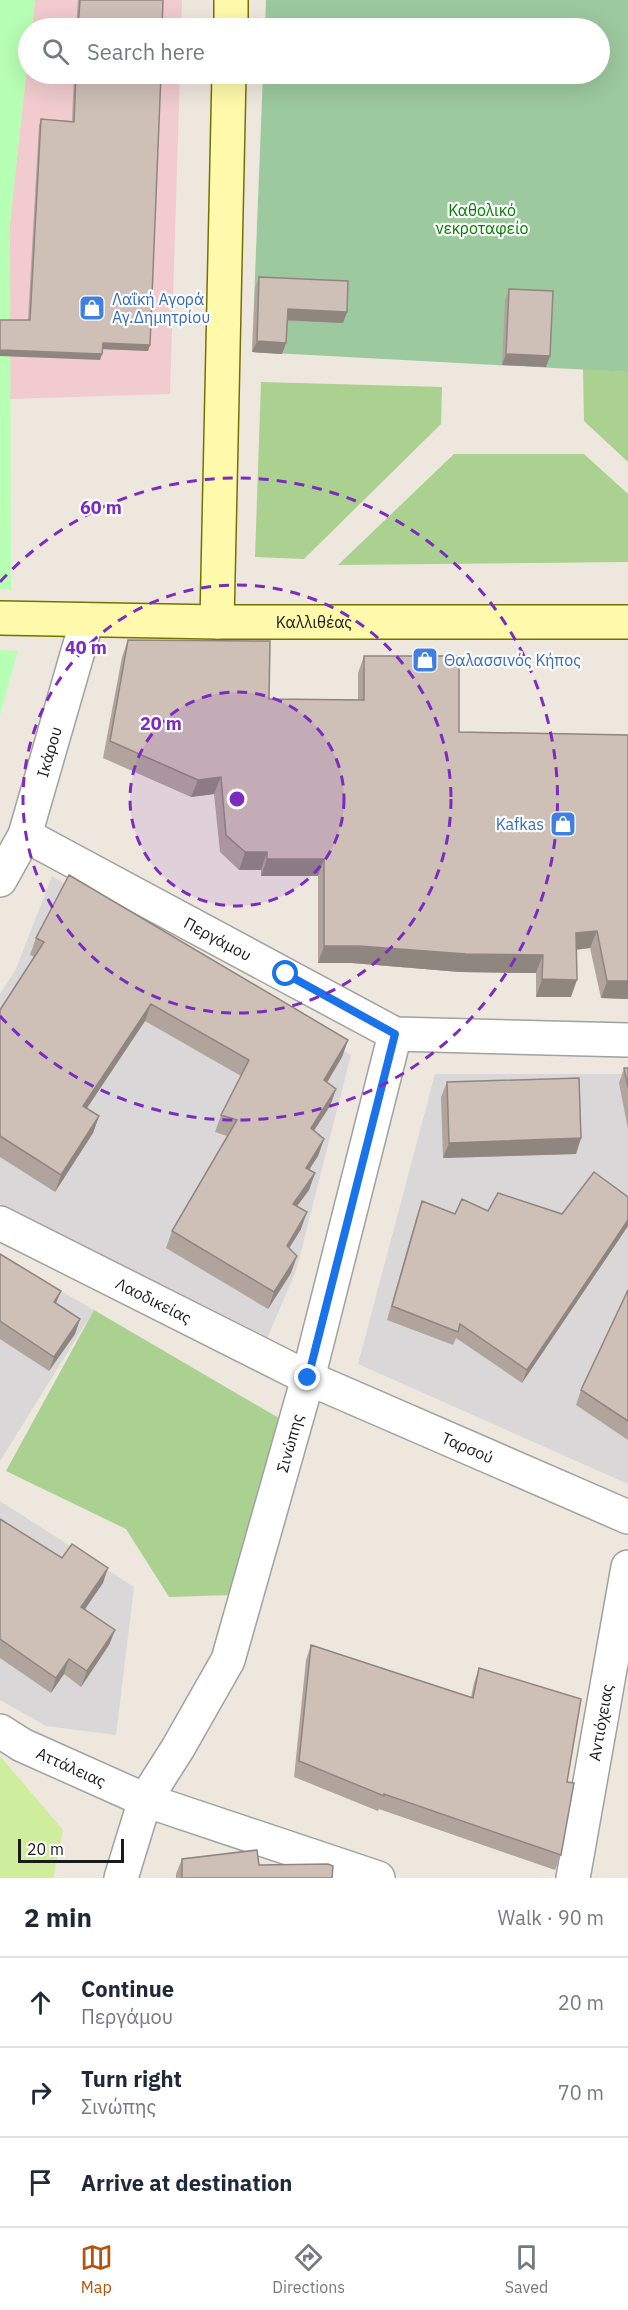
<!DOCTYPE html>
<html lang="en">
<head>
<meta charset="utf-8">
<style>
	:root { --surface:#fff; --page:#f6f6f7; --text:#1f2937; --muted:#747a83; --line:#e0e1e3; --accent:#b45309 }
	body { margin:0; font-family:"IBM Plex Sans",sans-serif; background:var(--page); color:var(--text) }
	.scale { position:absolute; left:18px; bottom:15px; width:106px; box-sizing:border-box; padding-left:6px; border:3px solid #1a1a1a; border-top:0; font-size:16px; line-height:21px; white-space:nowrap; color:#1a1a1a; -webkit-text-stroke:4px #fff; paint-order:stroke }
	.stop { position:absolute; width:18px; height:18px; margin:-14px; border:4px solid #1a73e8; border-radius:50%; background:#fff }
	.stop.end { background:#1a73e8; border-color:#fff; box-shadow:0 2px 6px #0008 }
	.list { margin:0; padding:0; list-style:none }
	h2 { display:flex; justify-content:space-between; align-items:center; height:78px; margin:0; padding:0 24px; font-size:26px }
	h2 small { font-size:20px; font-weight:400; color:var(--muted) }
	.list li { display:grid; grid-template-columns:39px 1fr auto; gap:18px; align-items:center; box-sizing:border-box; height:90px; padding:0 24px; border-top:2px solid var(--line) }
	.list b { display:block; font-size:22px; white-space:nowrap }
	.list p { margin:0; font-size:20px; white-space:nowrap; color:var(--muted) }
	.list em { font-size:20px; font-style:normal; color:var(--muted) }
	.icon { flex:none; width:33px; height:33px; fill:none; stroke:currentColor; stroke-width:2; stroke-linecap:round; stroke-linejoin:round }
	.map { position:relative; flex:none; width:628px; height:1878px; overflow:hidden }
	.search { position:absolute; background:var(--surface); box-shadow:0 6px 24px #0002; left:18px; right:18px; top:18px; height:66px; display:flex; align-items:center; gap:15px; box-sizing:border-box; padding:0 21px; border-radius:33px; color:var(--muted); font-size:22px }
	.sheet { height:348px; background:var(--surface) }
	nav { display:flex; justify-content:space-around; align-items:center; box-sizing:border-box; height:84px; border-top:2px solid var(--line); background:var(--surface); font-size:16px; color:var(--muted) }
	nav a { display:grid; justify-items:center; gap:3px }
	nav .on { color:var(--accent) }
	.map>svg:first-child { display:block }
</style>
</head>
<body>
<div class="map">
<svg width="628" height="1878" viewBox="0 0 628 1878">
	<rect width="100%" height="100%" fill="#eee7de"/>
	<path fill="#d9d7d7" d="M52,876L351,1055L296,1271L265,1343L0,1204V994L16,969Z
		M435,1074H628V1484L358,1364Z
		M0,1256L94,1310L0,1461Z
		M0,1501L134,1587L116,1735L46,1726L0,1700Z"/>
	<path fill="#f1cbce" d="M35,0H182L181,28H32Z
		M28,57V74H180L170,394L10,399V223Z"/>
	<path fill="#ceee9e" d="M0,1756L63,1830L53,1878H0Z"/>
	<path fill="#aad18f" d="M583,369L628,372V462L584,421Z
		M261,382L442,387L441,424L304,559L255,557Z
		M454,454H584L628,494V562L338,565Z
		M94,1310L284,1421L232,1595L169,1597L126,1529L6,1471Z"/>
	<path fill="#9dc99f" d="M266,0H628V372L252,352L263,74H600V28H265Z"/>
	<path fill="#b7ffb4" d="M0,0H35L32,28H28V57L10,223L11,590L0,589Z
		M0,650L18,651L0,715Z"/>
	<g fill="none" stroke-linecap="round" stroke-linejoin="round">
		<g stroke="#a1a1a1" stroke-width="36">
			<g id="street">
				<path id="s1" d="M25,835L395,1034L628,1040"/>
				<path id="s2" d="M0,880L25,835L87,620"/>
				<path id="s3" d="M0,1223L308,1378L628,1517"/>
				<path id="s4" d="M0,1731L22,1745L145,1800L378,1878"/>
				<path id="s5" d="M121,1878L145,1800L178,1748L228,1660L308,1378L395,1034"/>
				<path id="s6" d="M573,1878L628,1567"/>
			</g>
		</g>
		<g stroke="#737200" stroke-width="36">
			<g id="secondary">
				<path d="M231,28V0"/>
				<path id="s7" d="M0,618L217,622H628"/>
				<path d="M217,622L229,74"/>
			</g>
		</g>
		<use href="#street" stroke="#fff" stroke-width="33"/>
		<use href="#secondary" stroke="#fffaab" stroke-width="33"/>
	</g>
	<path fill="#b1a49d" d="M78,0H163L162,28H76Z
		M74,74H161L150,345L148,351L102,349V354L100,360L28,320L39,125L41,119L72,121Z
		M259,277L347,312L343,323L287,321L286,343L282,354L252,352L255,288Z
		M509,289L550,356L546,367L502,365L505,300Z
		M128,640L269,699L358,700V673L364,656L459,732L628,735V999L601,998L590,948L576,950L571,997H536V973L460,972L352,963H318V876H261V870H239L220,852L214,794L191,797L103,758L122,657Z
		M36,938L348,1040L342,1057L327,1082L336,1089L330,1106L314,1131L324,1139L318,1156L309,1170L315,1173L309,1190L297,1206L301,1229L289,1248L291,1273L268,1309L166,1248L172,1231L227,1136L215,1132L221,1115L241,1076L145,1021L87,1108L99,1116L93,1133L55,1192L0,1157V1010L34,957L30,955Z
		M624,1068H628V1129L619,1083Z
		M447,1082L581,1138L576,1154L443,1158L441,1097Z
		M628,1197V1226L522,1383L456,1338L453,1345L387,1320L417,1215L422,1201L455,1214L488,1211L562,1214Z
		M0,1254L56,1303L80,1319L75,1334L49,1371L0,1339Z
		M628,1290V1440L576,1405L581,1390Z
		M0,1519L62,1558L103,1583L85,1609L115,1630L109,1645L81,1687L64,1674L51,1693L0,1658Z
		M311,1645L471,1697L474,1683L479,1668L567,1782L561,1855L555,1870L379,1809L378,1811L294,1777L306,1660Z
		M182,1859L259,1865L332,1878H176V1874Z"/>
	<path fill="#908680" d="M288,309L347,312L343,323L284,320Z
		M257,341L286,343L282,354L252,352Z
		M103,343L150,345L148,351L100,349Z
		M0,350L102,354L100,360L0,356Z
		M506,354L550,356L546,367L502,365Z
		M221,777L214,794L191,797L198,780Z
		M245,852H267L261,870H239Z
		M267,859H324L318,876H261Z
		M597,931L590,948L570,950L576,933Z
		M324,946H359L543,955L536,973L460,972L352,963H318Z
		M542,979L577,980L571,997H536Z
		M607,981H628V999L601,998Z
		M151,1004L145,1021L77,1123L83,1106Z
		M348,1040L342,1057L318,1098L324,1080Z
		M336,1089L330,1106L304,1145L311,1128Z
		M99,1116L93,1133L55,1192L61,1175Z
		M581,1138L576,1154L443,1158L449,1143Z
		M324,1139L318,1156L299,1185L306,1168Z
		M315,1173L309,1190L286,1221L293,1204Z
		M307,1212L301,1229L280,1263L287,1246Z
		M628,1220V1226L522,1383L527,1370Z
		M297,1256L291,1273L268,1309L274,1292Z
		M61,1291L55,1306L54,1302Z
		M80,1319L75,1334L49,1371L54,1357Z
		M108,1568L103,1583L76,1622L81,1607Z
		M115,1630L109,1645L81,1687L87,1671Z
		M69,1659L64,1674L51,1693L56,1678Z"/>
	<path fill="#cebfb7" stroke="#908680" stroke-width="1.5" d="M80,0H163L162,28H78Z
		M76,74H161L150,345L103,343L102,354L0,350V320H30L41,119L74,122Z
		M259,277L348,281L347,312L288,309L286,343L257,341Z
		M509,289L553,291L550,356L506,354Z
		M128,640L270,641L269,699L364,700V656H459V732L628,735V981H607L597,931L576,933L577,980L542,979L543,955L466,954L359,946H324V859H267V852H245L226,835L221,777L198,780L110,741Z
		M69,875L348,1040L324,1080L336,1089L311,1128L324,1139L306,1168L315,1173L293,1204L307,1212L287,1246L297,1256L274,1292L172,1231L237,1120L221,1115L249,1060L151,1004L83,1106L99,1116L61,1175L0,1136V1010L44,942L36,938Z
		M624,1068H628V1087Z
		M579,1078L581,1138L449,1143L447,1082Z
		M594,1172L628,1197V1220L527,1370L460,1324L458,1332L392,1306L422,1201L455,1214L462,1199L488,1211L498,1193L562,1214Z
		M0,1254L61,1291L54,1302L80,1319L54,1357L0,1321Z
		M628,1290V1421L581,1390Z
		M0,1519L62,1558L72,1544L108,1568L81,1607L115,1630L87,1671L69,1659L56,1678L0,1639Z
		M311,1645L473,1698L479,1668L581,1699L567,1782L574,1783L561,1855L384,1794V1796L299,1761Z
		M257,1850L259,1865L328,1864L333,1866L332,1878H182V1859Z"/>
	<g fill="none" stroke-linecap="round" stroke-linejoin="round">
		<path stroke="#1a73e8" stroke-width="8" d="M286,974L395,1034L308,1378"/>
	</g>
	<circle cx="237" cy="799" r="107" fill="#7b2cbf" fill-opacity=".12"/>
	<g fill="none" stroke="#7b2cbf" stroke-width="3" stroke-dasharray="10 8">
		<circle cx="237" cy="799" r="107"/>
		<circle cx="237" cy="799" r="214"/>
		<path d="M0 582A321 321 0 1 1 0 1016"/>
	</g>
	<defs>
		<g id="shop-square" transform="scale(1.35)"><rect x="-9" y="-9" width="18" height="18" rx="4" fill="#3f7fe0" stroke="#fff"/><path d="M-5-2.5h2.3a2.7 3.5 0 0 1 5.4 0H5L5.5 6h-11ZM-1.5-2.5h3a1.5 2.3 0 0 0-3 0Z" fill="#fff"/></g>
	</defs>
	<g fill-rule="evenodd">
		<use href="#shop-square" x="92" y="308"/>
		<use href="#shop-square" x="425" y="660"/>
		<use href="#shop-square" x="563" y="824"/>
	</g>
	<g text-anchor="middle" stroke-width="4.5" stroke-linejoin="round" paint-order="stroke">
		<g font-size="16" fill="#048001" stroke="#fff">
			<text x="482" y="216">Καθολικό<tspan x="482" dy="18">νεκροταφείο</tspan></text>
		</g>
		<g font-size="16" fill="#366cbe" stroke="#fff" text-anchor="start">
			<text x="112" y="305">Λαΐκή Αγορά<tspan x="112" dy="18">Αγ.Δημητρίου</tspan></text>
			<text x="444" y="666">Θαλασσινός Κήπος</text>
			<text x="544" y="830" text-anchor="end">Kafkas</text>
		</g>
		<g font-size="16" fill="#1a1a1a" stroke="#fff">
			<text dy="6" stroke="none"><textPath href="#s7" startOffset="314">Καλλιθέας</textPath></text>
			<text dy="6" stroke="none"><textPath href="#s2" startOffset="138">Ικάρου</textPath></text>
			<text dy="6" stroke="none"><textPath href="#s1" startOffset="219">Περγάμου</textPath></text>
			<text dy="6" stroke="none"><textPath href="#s3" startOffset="172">Λαοδικείας</textPath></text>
			<text dy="6" stroke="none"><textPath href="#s5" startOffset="470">Σινώπης</textPath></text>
			<text dy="6" stroke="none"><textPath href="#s3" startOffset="519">Ταρσού</textPath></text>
			<text dy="6" stroke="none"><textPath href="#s6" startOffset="158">Αντιόχειας</textPath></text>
			<text dy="6" stroke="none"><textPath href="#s4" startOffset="80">Αττάλειας</textPath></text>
		</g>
	</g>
	<circle cx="237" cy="799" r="9" fill="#7b2cbf" stroke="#fff" stroke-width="3"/>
	<g font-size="18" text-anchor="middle" font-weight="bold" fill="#7b2cbf" stroke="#fff" stroke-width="4.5" stroke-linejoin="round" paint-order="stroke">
		<text x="101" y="514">60 m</text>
		<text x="86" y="654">40 m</text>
		<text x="161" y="730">20 m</text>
	</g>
</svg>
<div class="scale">20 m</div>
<div class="stop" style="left:286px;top:974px"></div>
<div class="stop end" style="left:308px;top:1378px"></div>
<div class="search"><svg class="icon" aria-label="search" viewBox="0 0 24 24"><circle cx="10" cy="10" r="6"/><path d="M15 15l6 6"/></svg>Search here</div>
</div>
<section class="sheet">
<h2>2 min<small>Walk · 90 m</small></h2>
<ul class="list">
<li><svg class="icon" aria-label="ahead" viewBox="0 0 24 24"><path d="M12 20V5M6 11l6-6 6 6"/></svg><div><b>Continue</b><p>Περγάμου</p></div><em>20 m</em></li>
<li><svg class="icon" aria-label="right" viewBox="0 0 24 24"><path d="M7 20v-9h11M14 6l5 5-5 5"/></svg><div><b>Turn right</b><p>Σινώπης</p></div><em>70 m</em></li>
<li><svg class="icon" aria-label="arrive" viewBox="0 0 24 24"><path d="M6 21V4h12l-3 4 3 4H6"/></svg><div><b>Arrive at destination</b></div></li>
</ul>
</section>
<nav>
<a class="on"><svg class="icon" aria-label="map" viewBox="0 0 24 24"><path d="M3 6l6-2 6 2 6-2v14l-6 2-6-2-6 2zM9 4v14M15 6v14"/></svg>Map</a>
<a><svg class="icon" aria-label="directions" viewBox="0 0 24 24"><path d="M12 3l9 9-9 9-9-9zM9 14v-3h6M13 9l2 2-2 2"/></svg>Directions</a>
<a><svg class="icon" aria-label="saved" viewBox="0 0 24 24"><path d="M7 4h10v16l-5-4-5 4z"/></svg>Saved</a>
</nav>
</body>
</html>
